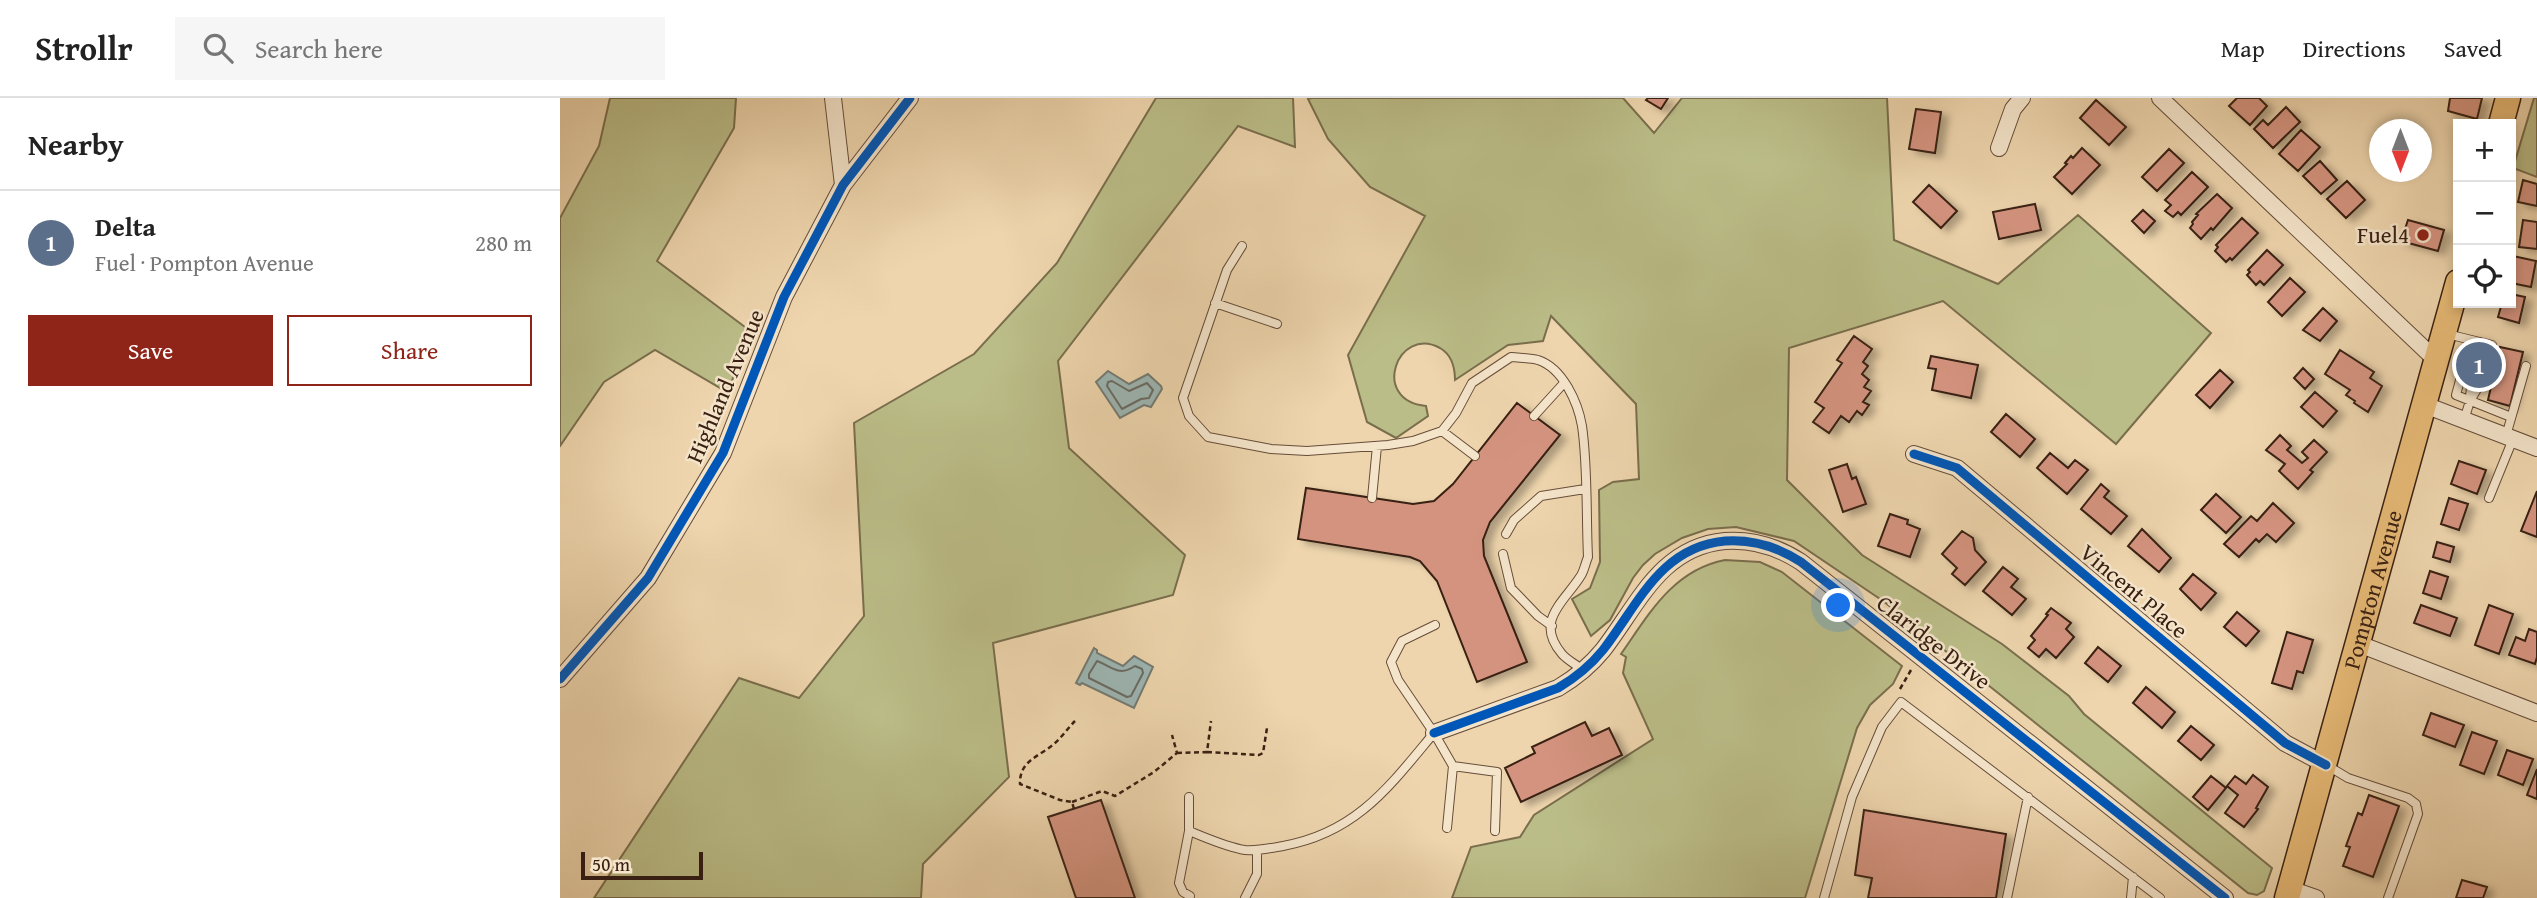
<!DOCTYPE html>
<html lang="en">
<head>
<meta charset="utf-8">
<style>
	:root { --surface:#fff; --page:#f6f6f6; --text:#222; --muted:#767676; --line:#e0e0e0; --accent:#8f2418 }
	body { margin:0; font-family:"Gentium Book Plus",serif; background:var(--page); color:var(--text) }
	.controls { position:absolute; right:21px; top:21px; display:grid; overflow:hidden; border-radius:0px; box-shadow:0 4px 10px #0003 }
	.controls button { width:63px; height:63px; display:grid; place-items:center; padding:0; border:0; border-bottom:2px solid var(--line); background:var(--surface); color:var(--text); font:35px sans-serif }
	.compass { position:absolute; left:1809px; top:21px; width:63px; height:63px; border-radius:50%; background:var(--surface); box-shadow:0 4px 10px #0003; rotate:180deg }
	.scale { position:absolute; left:21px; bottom:18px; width:122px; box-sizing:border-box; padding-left:7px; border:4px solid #392012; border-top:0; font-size:19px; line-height:24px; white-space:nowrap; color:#392012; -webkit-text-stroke:5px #f4e4ca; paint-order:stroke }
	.you { position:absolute; left:1279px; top:508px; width:24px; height:24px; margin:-18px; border:5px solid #fff; border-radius:50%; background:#1a73e8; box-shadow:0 0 0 10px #1a73e833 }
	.badge { display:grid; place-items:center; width:46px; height:46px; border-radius:50%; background:var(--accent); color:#fff; font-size:23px; font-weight:700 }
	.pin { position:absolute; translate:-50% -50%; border:4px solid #fff; box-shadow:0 2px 7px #0006 }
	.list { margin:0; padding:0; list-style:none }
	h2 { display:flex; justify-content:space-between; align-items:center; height:91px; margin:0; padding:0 28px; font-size:30px }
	h2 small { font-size:23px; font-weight:400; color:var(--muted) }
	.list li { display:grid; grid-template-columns:46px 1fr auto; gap:21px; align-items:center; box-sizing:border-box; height:105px; padding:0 28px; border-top:2px solid var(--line) }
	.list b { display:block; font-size:26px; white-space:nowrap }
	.list p { margin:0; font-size:23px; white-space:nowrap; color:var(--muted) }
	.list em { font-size:23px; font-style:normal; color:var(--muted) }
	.actions { display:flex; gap:14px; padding:21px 28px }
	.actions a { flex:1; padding:16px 0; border:2px solid var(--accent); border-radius:0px; text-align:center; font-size:24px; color:var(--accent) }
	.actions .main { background:var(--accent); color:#fff }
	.icon { flex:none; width:38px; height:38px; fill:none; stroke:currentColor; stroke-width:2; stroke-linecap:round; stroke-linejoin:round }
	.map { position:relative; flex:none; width:1977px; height:800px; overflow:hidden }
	header { display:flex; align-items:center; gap:42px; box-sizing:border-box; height:98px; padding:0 35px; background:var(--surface); border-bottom:2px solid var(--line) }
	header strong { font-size:33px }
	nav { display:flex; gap:38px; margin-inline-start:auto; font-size:24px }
	.search { width:490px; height:63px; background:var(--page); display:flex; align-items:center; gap:18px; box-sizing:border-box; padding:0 24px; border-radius:0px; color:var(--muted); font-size:26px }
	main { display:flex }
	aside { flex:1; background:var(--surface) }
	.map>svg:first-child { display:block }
</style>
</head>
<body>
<header>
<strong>Strollr</strong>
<div class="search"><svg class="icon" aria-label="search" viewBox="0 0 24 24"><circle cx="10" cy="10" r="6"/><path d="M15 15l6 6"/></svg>Search here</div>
<nav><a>Map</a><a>Directions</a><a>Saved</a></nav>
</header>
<main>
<aside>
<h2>Nearby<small></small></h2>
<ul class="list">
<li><span class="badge" style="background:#5c6f8a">1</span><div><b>Delta</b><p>Fuel · Pompton Avenue</p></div><em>280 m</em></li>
</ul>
<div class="actions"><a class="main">Save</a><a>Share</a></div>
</aside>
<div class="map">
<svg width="1977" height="800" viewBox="0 0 1977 800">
	<defs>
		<filter id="shadow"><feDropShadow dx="7" dy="4" stdDeviation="3.5" flood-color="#0004"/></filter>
	</defs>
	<rect width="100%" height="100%" fill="#eed5ad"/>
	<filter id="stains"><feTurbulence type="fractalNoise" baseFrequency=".00286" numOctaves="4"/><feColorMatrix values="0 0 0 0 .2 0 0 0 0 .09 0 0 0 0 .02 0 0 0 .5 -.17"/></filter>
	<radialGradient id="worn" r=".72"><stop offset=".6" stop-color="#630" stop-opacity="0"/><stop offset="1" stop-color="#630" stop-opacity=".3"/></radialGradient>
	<path fill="#bbbd88" stroke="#7a6e4d" stroke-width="2" d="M50,0H176L174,30L97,163L193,235L167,294L95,252L44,284L0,348V120L39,48Z
		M596,0H733L735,49L678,28L498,263L509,350L625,457L613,497L433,545L449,679L363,766L361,800H34L179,580L239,600L304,518L294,325L414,256L497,165Z
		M752,0H1063L1094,35L1122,0H1327L1334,142L1438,186L1518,117L1651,235L1556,346L1383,203L1229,250L1227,382L1302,457L1442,546L1509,598L1524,616L1712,770L1704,793L1697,797L1688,795L1323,503L1234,443L1176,429L1148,431L1122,440L1095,456L1083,467L1073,480L1050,522L1031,538L1012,501L1030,490L1040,464L1039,392L1053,384L1079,381L1076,306L991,218L983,243L948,247L895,282C895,269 892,257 880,250C837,227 810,303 866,308L868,318L836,340L807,324L788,257L865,118L810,89L768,41L748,1Z
		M1974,0H1977V79L1953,70Z
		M1165,462L1200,464L1222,474L1342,568L1333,586L1310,607L1297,630L1245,800H892L911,749L960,739L974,717L1093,641L1063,575L1066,559L1061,556C1089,516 1113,472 1165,462Z"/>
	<path fill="#9cb6b4" stroke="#747a73" stroke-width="2" d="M548,273L569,286L588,276L601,288L602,291L591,309L584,307L560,320L536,284Z
		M534,550L537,552V555L563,568L574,558L593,569L574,610L522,585L520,587L516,585Z"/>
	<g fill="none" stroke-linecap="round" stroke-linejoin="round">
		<path stroke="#6a6b63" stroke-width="2" d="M548,284L552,283L569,293L587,285L593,292L589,300L581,301L562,311L547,288Z
			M537,563C553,569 559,579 575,568L582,571L583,575L571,598L567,599L529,580V576Z"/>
	</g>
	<path fill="#d4937f" stroke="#392012" stroke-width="2" filter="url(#shadow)" d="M1088,0H1108L1101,11L1086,2Z
		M1677,0H1699L1707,8L1690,27L1669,8Z
		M1890,0H1922L1917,21L1888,13Z
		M1536,2L1566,29L1549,47L1520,20Z
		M1726,9L1740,24L1713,50L1694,31L1703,22L1708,27Z
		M1356,11L1381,14L1375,55L1349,51Z
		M1741,32L1760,49L1738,73L1719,56Z
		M1522,50L1540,67L1512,96L1494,79L1507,66L1505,65L1511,58L1513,60Z
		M1609,51L1624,65L1597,93L1582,79Z
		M1760,63L1777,82L1761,96L1743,78Z
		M1632,74L1648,89L1621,117L1618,114L1613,119L1605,113L1611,107L1605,102Z
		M1963,82L1977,86V108L1958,104Z
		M1787,83L1805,102L1786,120L1767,101Z
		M1369,87L1397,113L1381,130L1353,104Z
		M1657,96L1672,110L1653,132L1651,130L1641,141L1630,130L1633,126L1632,124L1638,117L1636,116Z
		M1475,106L1481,132L1439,141L1433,114Z
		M1583,112L1595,123L1584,135L1572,123Z
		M1682,120L1698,135L1672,162L1670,160L1666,164L1655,153L1658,149L1656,147Z
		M1848,122L1884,132L1878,153L1841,143Z
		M1963,122L1977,124V151L1959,149Z
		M1707,152L1723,167L1704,187L1700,183L1696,187L1687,177L1690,174L1688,172Z
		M1953,158L1976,163L1971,189L1951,185Z
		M1730,180L1745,194L1722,218L1708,204Z
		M1951,196L1965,199L1959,225L1938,219L1942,205H1951Z
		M1763,210L1777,223L1760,243L1743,232Z
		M1294,238L1312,251L1303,264L1308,268L1302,276L1309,282L1304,289L1311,293L1303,304L1309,307L1302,317L1297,313L1289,324L1281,318L1269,335L1253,324L1264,310L1255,304L1282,265L1277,262Z
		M1940,249L1963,254L1950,308L1928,302Z
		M1780,252L1814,274L1810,280L1822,288L1808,314L1794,305L1795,303L1786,297L1790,292L1765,276Z
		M1371,258L1418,267L1411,300L1372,292L1376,271L1368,270Z
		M1743,270L1754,281L1745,291L1734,280Z
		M1660,272L1673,284L1650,310L1636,297Z
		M1755,294L1777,313L1763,329L1741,309Z
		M957,305L1000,337L930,424L923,442L924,458L967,564L917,584L877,483L860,463L850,459L738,441L746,390L853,406L874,403L893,386Z
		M1446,316L1475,341L1460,359L1431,334Z
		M1720,337L1731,348L1727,352L1742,365L1748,360L1742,354L1754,342L1767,354L1750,372L1753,374L1738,391L1719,373L1725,366L1706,352Z
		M1490,355L1508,370L1515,362L1528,372L1507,396L1477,370Z
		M1899,363L1926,372L1917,396L1891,386Z
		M1287,366L1292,381L1296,379L1306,406L1283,414L1269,372Z
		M1541,386L1549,393L1544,399L1567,418L1551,436L1521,411Z
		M1977,393V439L1961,433Z
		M1656,396L1681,419L1666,435L1641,412Z
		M1889,400L1908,406L1899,432L1881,426Z
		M1713,405L1734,425L1716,444L1707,436L1699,444L1696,441L1679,459L1664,446L1691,418L1697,423Z
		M1330,416L1348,422L1347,426L1360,431L1350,459L1318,448Z
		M1582,431L1611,460L1599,474L1568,448Z
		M1402,433L1413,440L1415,452L1426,464L1405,487L1392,476L1397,470L1382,456Z
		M1877,444L1894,449L1890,464L1873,459Z
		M1443,469L1458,481L1451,489L1466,501L1452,517L1423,493Z
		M1870,473L1888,479L1881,501L1863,495Z
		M1633,476L1656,495L1641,512L1620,491Z
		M1861,507L1897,520L1890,538L1854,525Z
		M1929,507L1953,516L1939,556L1915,547Z
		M1491,510L1511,525L1506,531L1514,539L1496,560L1486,551L1479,559L1468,550L1475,542L1471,538L1488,517L1486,516Z
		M1677,514L1699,533L1686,548L1664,529Z
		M1969,531L1977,534V559L1975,566L1949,557L1956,539L1965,543Z
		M1727,534L1753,542L1743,575L1737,573L1732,591L1712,585Z
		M1538,549L1561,568L1548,584L1525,565Z
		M1586,589L1615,614L1602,630L1573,605Z
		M1871,615L1904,627L1895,649L1863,637Z
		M1025,624L1032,638L1049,630L1062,657L961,704L945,670L975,655L972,649Z
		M1631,628L1654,647L1641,662L1618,643Z
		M1912,634L1937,643L1924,676L1900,667Z
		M1947,652L1973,661L1963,687L1938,677Z
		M1977,671V701L1967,697Z
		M1693,677L1708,689L1696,710L1698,711L1684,729L1665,715L1678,697L1667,688L1675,678L1686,686Z
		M1651,678L1666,690L1648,712L1633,699Z
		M1809,697L1839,708L1813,779L1783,768L1790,749L1786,748L1798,715L1802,717Z
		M541,702L575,800H516L488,719Z
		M1304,712L1446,736L1436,800H1308L1312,780L1295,777Z
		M1902,782L1927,789L1923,800H1896Z"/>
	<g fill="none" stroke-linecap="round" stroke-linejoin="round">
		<g stroke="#664d39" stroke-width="10">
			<path id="lane" d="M682,148L667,172L623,300L629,318L648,339L711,351L747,353L828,347L853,343L882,333L896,315L912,285L951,259C960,260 970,260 978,262C1003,270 1018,305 1022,328C1028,369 1026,417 1028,459C1025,466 1024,474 1020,479C1004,504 974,523 1002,556C1007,562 1017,567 1024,573
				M655,205L717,226
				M1887,236L1932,247L1929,258
				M1911,242L1896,297L1951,319
				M1918,255L1920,244
				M1910,300L1912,277
				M974,318L1004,285
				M1904,322L1910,303L1923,281
				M882,333L915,358
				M1946,338L1966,268
				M812,400L817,348
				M1929,400L1953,341
				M946,436L954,422L981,398L1025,391
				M943,456L951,490L978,518L992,528
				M875,527L842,543L831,564L838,582L874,635L893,668L887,730
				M893,668L937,674L935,733
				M1768,668L1788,680L1848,700L1856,706L1858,716L1828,800
				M629,699V733C647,740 666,749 685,752C698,753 711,750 723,748C796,735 829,689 874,635
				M629,733L619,785L623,794L630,798
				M685,800L697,776V752
				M1264,800L1292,699L1322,629L1341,604L1600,800
				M1447,800L1468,699
				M1571,800L1573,779"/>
		</g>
		<g stroke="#664d39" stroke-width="18">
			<path id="street" d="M273,0L283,87
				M1600,0L1877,263
				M1439,50L1453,11L1462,0
				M1865,307L1977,350
				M1354,356L1397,370L1725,645L1766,667
				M1799,546L1977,615
				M0,581L88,480L163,355L224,199L283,87L350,0
				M874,635L998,590C1015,580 1030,568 1043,552C1078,507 1100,449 1165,443C1193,441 1218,449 1241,464L1665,800
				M1730,791L1756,800"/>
		</g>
		<g stroke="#392012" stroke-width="27">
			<g id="primary">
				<path d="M1941,26L1948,0"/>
				<path id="s1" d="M1727,800L1898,184"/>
			</g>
		</g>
		<path stroke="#392012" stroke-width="2.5" stroke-dasharray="5 3.5" stroke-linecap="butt" d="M1340,591L1351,572
			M647,654L699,657L703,655L707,630
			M617,655L647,654L651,623
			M512,704L542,693L555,698L594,674L617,655L612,637
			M514,711L512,704L500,702L460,686C459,662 481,658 495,645C502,639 508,630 515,623"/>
		<use href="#lane" stroke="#f4e4ca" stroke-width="8"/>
		<use href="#street" stroke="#f4e4ca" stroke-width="16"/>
		<use href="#primary" stroke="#e7ba76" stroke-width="24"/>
		<g stroke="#f4e4ca" stroke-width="13">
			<path id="cycleway" d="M1354,356L1397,370L1725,645L1766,667
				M0,581L88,480L163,355L224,199L283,87L350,0
				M874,635L998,590C1015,580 1030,568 1043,552C1078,507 1100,449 1165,443C1193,441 1218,449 1241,464L1665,800"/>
		</g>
		<use href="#cycleway" stroke="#0057b8" stroke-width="9"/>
	</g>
	<circle fill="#8f2418" stroke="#f4e4ca" stroke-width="2.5" cx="1863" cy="137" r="7"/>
	<g text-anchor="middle" stroke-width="5" stroke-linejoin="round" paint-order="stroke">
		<g font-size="23" fill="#392012" stroke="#f4e4ca" text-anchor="end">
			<text x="1849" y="145">Fuel4</text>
		</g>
		<g font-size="23" fill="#392012" stroke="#f4e4ca">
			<text transform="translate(165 288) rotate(-67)" y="8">Highland Avenue</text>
			<text dy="8" stroke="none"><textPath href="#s1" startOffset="320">Pompton Avenue</textPath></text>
			<text transform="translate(1574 493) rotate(40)" y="8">Vincent Place</text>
			<text transform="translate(1374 544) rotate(38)" y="8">Claridge Drive</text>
		</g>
	</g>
	<rect width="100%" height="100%" filter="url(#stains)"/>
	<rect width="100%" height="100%" fill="url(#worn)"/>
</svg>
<div class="controls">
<button>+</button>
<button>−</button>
<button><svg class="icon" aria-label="locate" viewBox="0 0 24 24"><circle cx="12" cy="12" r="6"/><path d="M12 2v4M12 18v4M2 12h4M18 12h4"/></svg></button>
</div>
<svg class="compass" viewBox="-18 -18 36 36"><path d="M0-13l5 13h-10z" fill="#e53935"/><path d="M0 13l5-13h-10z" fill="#767676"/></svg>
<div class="scale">50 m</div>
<div class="you"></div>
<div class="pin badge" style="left:1919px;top:267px;background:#5c6f8a">1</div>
</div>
</main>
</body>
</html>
